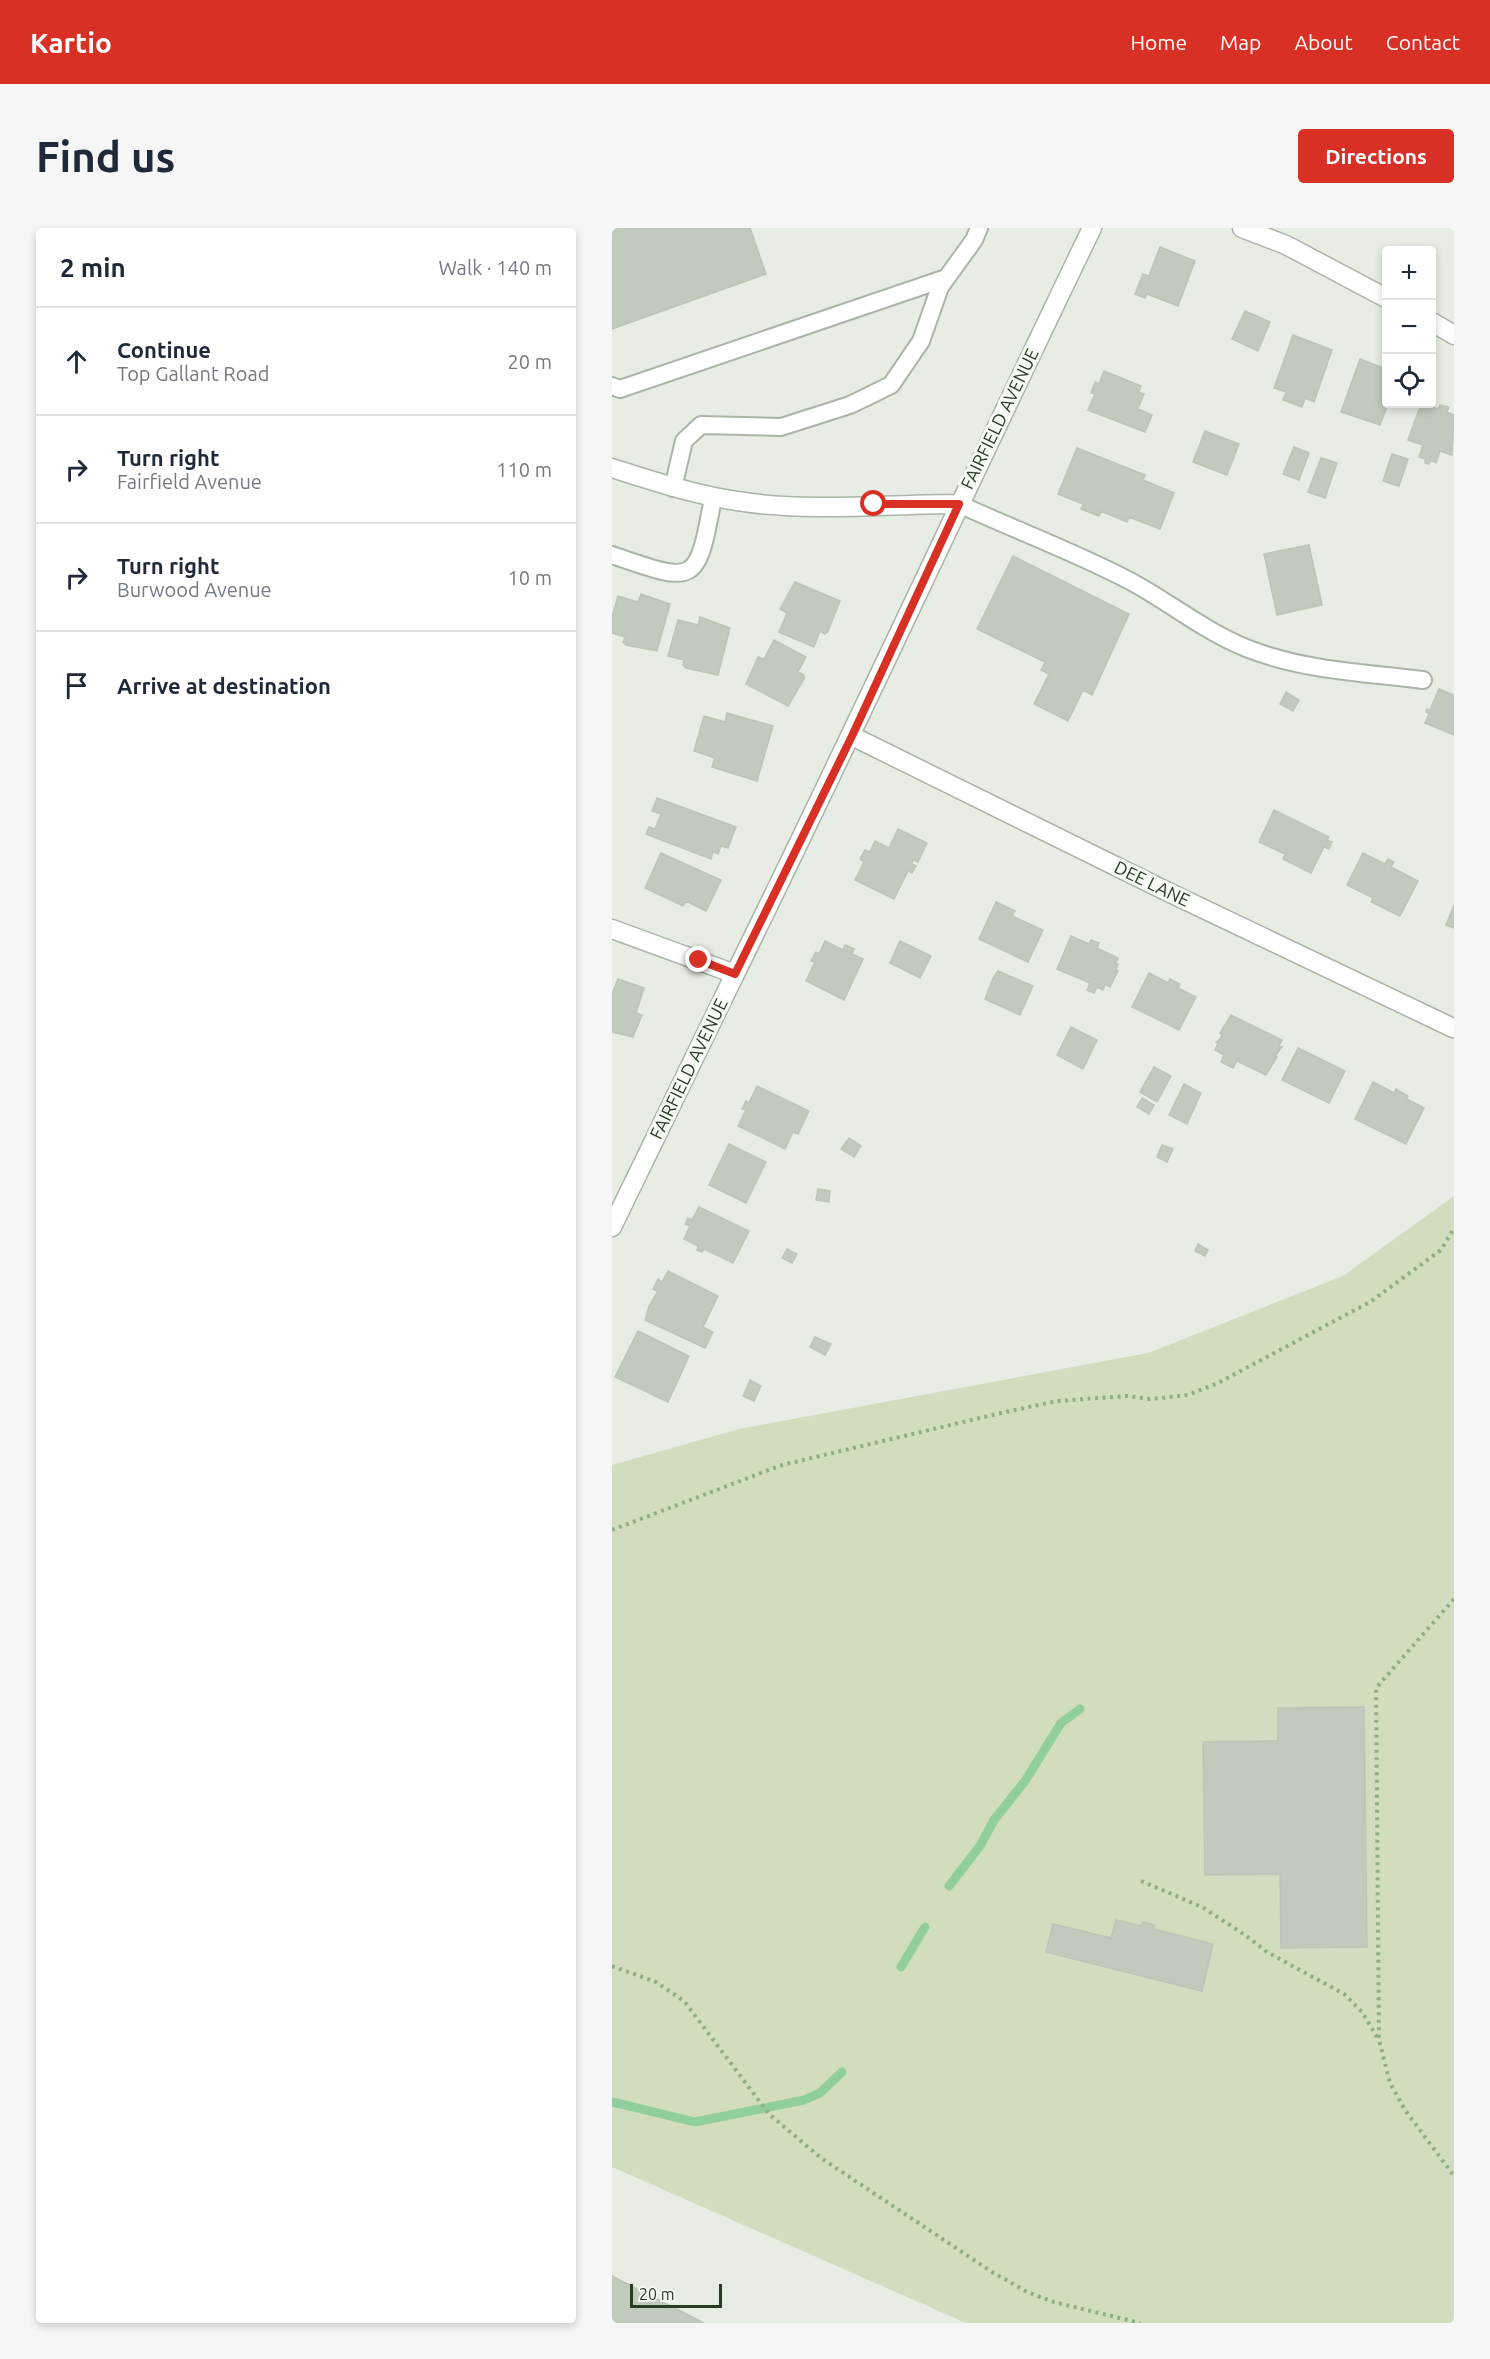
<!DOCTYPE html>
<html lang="en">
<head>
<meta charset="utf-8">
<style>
	:root { --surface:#fff; --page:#f6f6f7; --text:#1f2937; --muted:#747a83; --line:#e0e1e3; --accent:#d93025 }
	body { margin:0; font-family:Ubuntu,sans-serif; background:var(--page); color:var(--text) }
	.controls { position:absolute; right:18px; top:18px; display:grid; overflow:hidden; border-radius:6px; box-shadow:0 3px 9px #0003 }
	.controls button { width:54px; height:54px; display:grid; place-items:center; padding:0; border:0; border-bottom:2px solid var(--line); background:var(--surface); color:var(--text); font:30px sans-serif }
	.scale { position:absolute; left:18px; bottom:15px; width:92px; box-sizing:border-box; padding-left:6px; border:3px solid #293d24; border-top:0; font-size:16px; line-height:21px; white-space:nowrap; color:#293d24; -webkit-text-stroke:4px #f6f9f4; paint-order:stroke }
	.stop { position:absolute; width:18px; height:18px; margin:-14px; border:4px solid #d93025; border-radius:50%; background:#fff }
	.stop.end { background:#d93025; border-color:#fff; box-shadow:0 2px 6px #0008 }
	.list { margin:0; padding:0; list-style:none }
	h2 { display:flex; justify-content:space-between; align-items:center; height:78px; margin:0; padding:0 24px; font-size:26px }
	h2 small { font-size:20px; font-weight:400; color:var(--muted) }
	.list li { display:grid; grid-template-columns:39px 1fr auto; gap:18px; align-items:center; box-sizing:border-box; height:108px; padding:0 24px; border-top:2px solid var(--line) }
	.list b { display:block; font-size:22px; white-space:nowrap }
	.list p { margin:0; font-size:20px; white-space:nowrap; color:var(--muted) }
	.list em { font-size:20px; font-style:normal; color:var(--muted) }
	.icon { flex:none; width:33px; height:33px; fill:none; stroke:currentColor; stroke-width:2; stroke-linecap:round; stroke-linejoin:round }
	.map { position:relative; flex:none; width:842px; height:2095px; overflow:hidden; border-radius:6px }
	header { display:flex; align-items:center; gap:36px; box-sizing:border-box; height:84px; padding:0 30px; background:var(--accent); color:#fff }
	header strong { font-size:28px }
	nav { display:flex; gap:33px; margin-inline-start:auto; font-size:21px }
	.intro { display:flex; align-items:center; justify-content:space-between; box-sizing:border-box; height:144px; padding:0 36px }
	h1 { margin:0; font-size:42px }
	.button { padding:15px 27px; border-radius:6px; background:var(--accent); color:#fff; font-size:21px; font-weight:700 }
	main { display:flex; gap:36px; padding:0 36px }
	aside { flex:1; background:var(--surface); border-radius:6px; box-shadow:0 3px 9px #0003 }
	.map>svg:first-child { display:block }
</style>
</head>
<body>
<header>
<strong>Kartio</strong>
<nav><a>Home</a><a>Map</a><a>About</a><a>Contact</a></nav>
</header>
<div class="intro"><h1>Find us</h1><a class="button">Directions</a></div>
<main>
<aside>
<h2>2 min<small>Walk · 140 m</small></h2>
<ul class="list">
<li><svg class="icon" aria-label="ahead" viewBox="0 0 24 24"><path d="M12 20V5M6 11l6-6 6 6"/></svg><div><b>Continue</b><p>Top Gallant Road</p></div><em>20 m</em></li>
<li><svg class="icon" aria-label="right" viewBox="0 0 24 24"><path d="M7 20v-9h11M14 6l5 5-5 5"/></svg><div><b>Turn right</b><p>Fairfield Avenue</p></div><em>110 m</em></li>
<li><svg class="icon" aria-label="right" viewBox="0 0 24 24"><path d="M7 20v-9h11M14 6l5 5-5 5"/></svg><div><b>Turn right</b><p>Burwood Avenue</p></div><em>10 m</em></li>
<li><svg class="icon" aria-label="arrive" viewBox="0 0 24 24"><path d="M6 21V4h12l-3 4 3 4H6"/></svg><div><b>Arrive at destination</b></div></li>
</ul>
</aside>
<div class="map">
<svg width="842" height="2095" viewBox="0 0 842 2095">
	<rect width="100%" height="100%" fill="#e7ede4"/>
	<path fill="#d2dcbe" d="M842,968V2095H354L0,1939V1237L127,1201L536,1125L731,1048Z"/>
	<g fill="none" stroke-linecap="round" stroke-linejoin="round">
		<path stroke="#90ce9e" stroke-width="9" d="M337,1658L368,1618L382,1592L413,1553L449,1495L468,1481
			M289,1739L313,1699
			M1,1874L83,1894L192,1872L208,1865L230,1844"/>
	</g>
	<path fill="#c1cabc" stroke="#bcc6b7" stroke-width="1.5" d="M0,0H138L154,46L0,101Z
		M548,19L583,33L566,78L535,66L533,70L523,66L531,46L537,48Z
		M633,83L658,94L646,123L620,111Z
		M681,107L720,122L702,174L693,170L690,179L671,172L674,164L662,160Z
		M748,131L774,141L776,176L768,197L729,184Z
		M492,143L529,158L527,164L532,166L526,181L540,187L533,204L476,182L483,166L479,165L483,154L487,156Z
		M809,176L826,181L828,177L837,179L835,184L842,187L840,227L828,223L824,235L818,232L817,236L813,235V231L807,229L811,217L796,212Z
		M593,203L627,216L615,247L581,234Z
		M682,219L697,225L687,252L671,246Z
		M465,220L533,247L531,252L562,265L548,301L517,289L515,294L489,283L487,288L469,281L471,276L446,266Z
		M780,226L796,231L787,258L771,253Z
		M709,230L725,235L713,270L696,264Z
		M697,317L710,377L665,387L652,326Z
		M401,328L517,386L480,467L471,462L456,493L422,476L437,446L429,442L433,434L365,401Z
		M183,354L228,373L216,403L213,406L208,403L202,419L167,404L175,385L168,381Z
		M29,366L58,376L45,423L14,417L11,414L13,409L0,405V389L6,368L26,374Z
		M88,389L118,400L106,447L74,440L71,437L72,432L56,428L66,392L86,397Z
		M162,412L194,429L186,444L192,447V451L176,478L134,456L146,429L152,431Z
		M827,461L842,467V507L813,495L817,486L814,484L815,481L818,482Z
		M674,464L687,472L681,483L668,476Z
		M115,485L161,498L145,553L100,539L103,530L82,523L92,488L113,494Z
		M45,570L124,599L116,620L109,618L106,626L101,624L99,631L34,606L37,599L43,601L49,586L40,583Z
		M662,582L717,609L715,612L720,614L717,621L712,619L699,645L671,631L673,626L647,614Z
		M286,601L315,615L306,634L301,632L300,636L304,638L300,645L296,643L282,671L243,652L252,634L248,631L253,622L258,624L263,613L277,620Z
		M49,625L109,652L94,683L74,673L71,678L33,660Z
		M751,625L773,636L776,631L782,634L779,639L806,653L788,688L759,674L761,670L735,657Z
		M384,674L403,683L400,688L431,702L416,734L367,711Z
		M842,677V700L834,697Z
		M459,708L477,716L479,712L487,715L485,720L506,730L504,735L506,736L504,742L506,743L498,759L493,756L491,762L485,759L482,765L475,762L478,755L445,741Z
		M213,713L231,722L233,717L242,721L240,726L251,731L232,772L194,753L203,734L199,733L204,724L207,726Z
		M288,713L319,728L308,750L278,735Z
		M386,743L421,758L408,787L373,771L381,750Z
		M537,745L556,755L558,751L568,756L566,760L584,769L567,802L520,779Z
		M6,751L32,760L24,785L30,787L21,809L0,804V766Z
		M619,787L670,812L667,818L670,819L663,828L665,829L654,847L625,833L621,840L609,834L612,827L603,822L606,815L604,814L608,811L610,806L608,805Z
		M459,799L485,812L471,841L445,827Z
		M686,820L733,843L717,875L670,852Z
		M542,839L559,848L545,874L528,864Z
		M761,854L782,865L784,861L796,868L795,871L812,880L794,916L743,891Z
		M572,856L589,865L575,896L557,887Z
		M145,858L197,883L186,906L181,904L173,921L126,898L134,882L130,881L134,873L137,875Z
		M530,870L542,877L537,886L525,879Z
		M237,910L249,918L242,929L229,921Z
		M117,916L154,934L134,975L97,957Z
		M550,917L561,921L555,934L545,929Z
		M206,961L218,963L217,974L204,972Z
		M87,979L137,1003L121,1035L92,1021L90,1024L85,1022L86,1018L72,1011L78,998L73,996L76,990L80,992Z
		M586,1016L596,1022L593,1028L583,1023Z
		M175,1021L185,1026L180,1035L170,1030Z
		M56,1043L106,1068L91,1099L101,1104L93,1120L33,1092L37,1078L46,1063L41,1061L46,1051L50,1054Z
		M26,1103L77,1128L56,1174L3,1149Z
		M203,1109L219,1116L213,1127L198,1119Z
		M138,1152L149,1158L142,1173L131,1168Z
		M752,1479L755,1719L669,1720L668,1646L593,1647L591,1514L666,1513V1480Z
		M504,1692L529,1698L531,1694L542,1697L541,1701L601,1716L590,1763L434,1724L441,1696L499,1710Z
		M0,2048L92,2095H0Z"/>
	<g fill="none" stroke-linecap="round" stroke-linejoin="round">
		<g stroke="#aab5a7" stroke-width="20">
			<path id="service" d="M0,158L8,161L334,50
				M61,260L72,213L89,197L169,199L238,177L279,157L309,113L328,59L362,12L367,0
				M347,276C403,302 463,324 518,353C561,376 598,408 645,424C698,443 756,445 811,452
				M0,327C84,356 85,358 101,270"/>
		</g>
		<g stroke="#aab5a7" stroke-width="21">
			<path id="minor" d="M630,0L674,17L774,70
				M820,94L842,107
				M0,240C44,254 86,268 132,274C200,284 278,276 347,276
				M240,508L552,662L841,800
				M123,746C245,498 360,248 480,0"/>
		</g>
		<g stroke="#aab5a7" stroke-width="21">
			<path id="tertiary" d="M0,701L123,746L0,999"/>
		</g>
		<path stroke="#90ae86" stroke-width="4" stroke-dasharray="3 4.5" stroke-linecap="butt" d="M0,1302L170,1237L389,1185L445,1173L515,1168L538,1171L576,1167L606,1155L758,1074L829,1022L842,1000
			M842,1371L764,1460L767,1812L778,1855L793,1882L842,1948
			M529,1653L590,1679L633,1707L655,1724L732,1766L750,1784L765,1809
			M0,1738L44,1754L72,1773L157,1886L209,1930L380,2044L415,2064L442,2074L528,2095"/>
		<use href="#service" stroke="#fff" stroke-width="16"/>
		<use href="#minor" stroke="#fff" stroke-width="18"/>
		<use href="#tertiary" stroke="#fff" stroke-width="18"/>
	</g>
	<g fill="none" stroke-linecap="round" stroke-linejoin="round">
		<path stroke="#d93025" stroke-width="8" d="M87,732L123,746L240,508L347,276H262"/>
	</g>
	<g text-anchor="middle" stroke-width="6" stroke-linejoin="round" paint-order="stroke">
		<g font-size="18" fill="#293d24" stroke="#f6f9f4">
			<text transform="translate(388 191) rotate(-64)" y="6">FAIRFIELD AVENUE</text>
			<text transform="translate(540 656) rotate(26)" y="6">DEE LANE</text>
			<text transform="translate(77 841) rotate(-64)" y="6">FAIRFIELD AVENUE</text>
		</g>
	</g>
</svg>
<div class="controls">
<button>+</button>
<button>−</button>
<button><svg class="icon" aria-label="locate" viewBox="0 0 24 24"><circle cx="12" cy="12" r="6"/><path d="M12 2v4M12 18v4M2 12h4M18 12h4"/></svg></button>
</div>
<div class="scale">20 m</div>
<div class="stop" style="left:262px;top:276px"></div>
<div class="stop end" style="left:87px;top:732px"></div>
</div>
</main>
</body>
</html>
